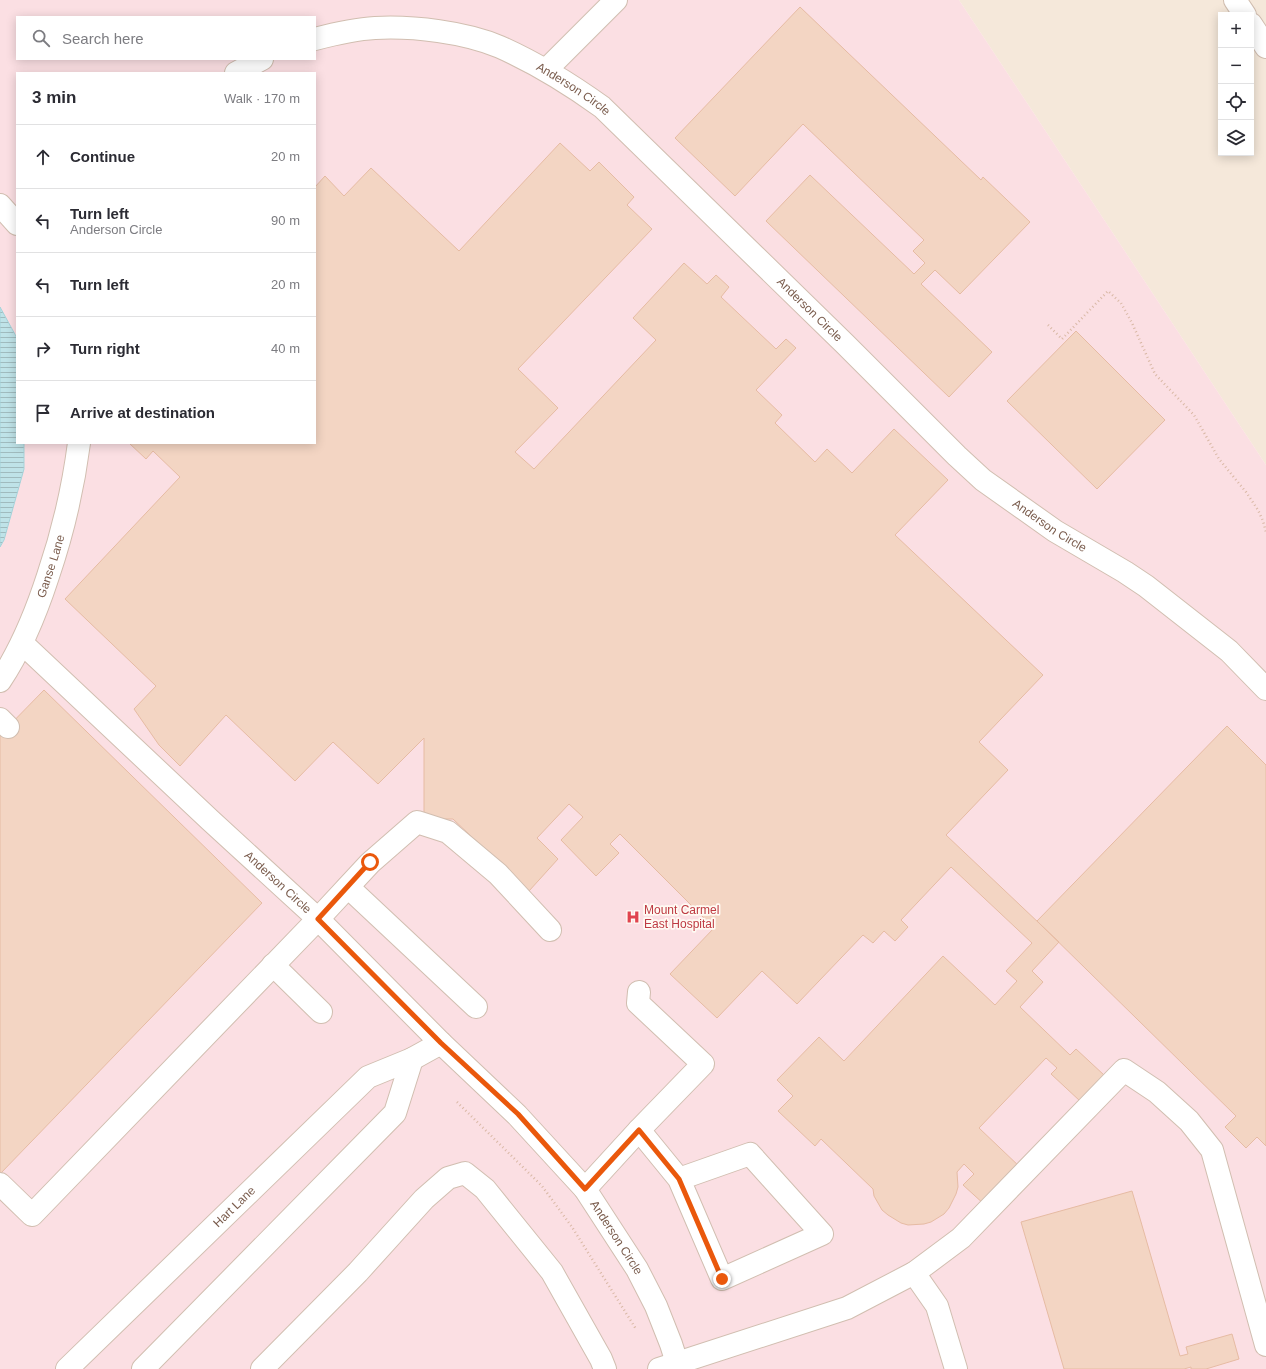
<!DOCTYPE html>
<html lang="en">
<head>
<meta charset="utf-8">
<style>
	:root { --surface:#fff; --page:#f2f2f3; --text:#2b2b33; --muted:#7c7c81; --line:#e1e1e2 }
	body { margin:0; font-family:Helvetica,sans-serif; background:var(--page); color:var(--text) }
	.controls { position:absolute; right:12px; top:12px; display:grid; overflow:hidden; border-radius:0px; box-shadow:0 2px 10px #0003 }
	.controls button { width:36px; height:36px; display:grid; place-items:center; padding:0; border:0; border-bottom:1px solid var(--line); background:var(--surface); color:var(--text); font:20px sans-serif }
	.stop { position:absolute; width:12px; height:12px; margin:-9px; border:3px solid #ea580c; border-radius:50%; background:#fff }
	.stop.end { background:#ea580c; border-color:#fff; box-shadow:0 1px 4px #0008 }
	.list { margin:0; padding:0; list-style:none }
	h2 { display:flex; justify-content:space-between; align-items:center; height:52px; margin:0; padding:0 16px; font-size:17px }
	h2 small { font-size:13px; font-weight:400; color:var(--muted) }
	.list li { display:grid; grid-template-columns:26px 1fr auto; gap:12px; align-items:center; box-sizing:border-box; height:64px; padding:0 16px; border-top:1px solid var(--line) }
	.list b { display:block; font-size:15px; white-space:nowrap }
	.list p { margin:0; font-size:13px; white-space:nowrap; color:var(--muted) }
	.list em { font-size:13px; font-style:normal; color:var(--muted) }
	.icon { flex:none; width:22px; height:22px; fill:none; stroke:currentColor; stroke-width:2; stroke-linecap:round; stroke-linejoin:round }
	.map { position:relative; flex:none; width:1266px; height:1369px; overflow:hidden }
	.search { position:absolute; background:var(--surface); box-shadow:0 2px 10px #0003; left:16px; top:16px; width:300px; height:44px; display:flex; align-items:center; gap:10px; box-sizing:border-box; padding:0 14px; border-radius:0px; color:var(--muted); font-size:15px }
	.panel { position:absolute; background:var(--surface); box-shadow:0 2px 10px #0003; left:16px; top:72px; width:300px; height:372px; border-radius:0px }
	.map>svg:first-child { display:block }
</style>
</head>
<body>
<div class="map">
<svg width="1266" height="1369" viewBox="0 0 1266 1369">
	<defs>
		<pattern id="water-rules" width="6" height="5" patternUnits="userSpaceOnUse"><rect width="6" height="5" fill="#bfe3e8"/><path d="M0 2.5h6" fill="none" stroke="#a0bbbe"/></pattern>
	</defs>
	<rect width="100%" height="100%" fill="#fdf6ec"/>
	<path fill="#f5e8da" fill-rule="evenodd" d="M959,0H1266V465ZM1221,15H1251V153H1221Z"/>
	<path fill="#fbdfe3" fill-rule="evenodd" d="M0,0H959L1266,465V1369H0ZM17,17H315V59H17ZM17,73H315V443H17Z"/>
	<path fill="url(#water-rules)" stroke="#a5d3da" d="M0,307L17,338V443H24V469L4,540L0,547Z"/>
	<path fill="#f3d5c3" stroke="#e6bba3" d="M800,7L981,180L983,177L1030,222L960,294L935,270L921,284L992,352L949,397L766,221L810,175L914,274L925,263L913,251L924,240L803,124L735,196L675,138Z
		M560,143L590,171L599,162L634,197L627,205L652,229L518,369L558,408L515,452L534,469L656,340L633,318L684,263L707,284L716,275L729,287L721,297L776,349L786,339L796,348L756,390L782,415L775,423L815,462L827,449L852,473L894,429L948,480L895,535L1043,675L979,742L1008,770L946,835L1059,942L1032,971L1043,982L1020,1007L1070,1055L1076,1049L1104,1075L1080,1101L1051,1074L1057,1068L1046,1058L979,1128L1021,1168L985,1205L963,1185L974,1174L964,1164L957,1172L958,1187L956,1194L949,1208L944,1214L931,1222L924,1224L908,1225L901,1223L888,1215L882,1210L874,1196L873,1189L821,1139L815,1146L778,1111L793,1096L777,1080L819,1037L844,1061L943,956L995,1005L1017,981L1006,971L1032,943L951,867L901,920L908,927L895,941L884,931L873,943L863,935L797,1004L762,971L717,1018L670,974L714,928L620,834L610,844L619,853L596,876L561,840L583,817L569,804L537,838L558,859L529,891L453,819H424V738L378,784L333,742L295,781L226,715L180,766L159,745L134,709L156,686L65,599L180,477L153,451L146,459L129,443H315V187L325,176L344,196L371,168L459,251Z
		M1076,331L1165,420L1097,489L1007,401Z
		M44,690L262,903L0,1174V735Z
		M1227,726L1266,765V1146L1257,1137L1246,1148L1225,1127L1236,1116L1037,921Z
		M1132,1191L1180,1356L1188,1354L1186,1347L1232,1334L1239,1359L1206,1369H1191V1367L1184,1369H1064L1021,1222Z"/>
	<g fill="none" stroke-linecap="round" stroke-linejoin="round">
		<g stroke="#d1beb0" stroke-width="24">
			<g id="minor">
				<path d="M1235,0L1245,15"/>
				<path d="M1251,24L1266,47"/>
				<path id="s1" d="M315,39C334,34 355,29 375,28C413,26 465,32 500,47C536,63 570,84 602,107L845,344L957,456L983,480L1055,531L1125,572L1146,586L1229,651L1266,689"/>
				<path d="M546,70L616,0"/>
				<path d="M236,73L262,59"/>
				<path d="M0,205L17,224"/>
				<path id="s2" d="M23,644L210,820L318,919L441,1043L517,1115L585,1189L637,1269L656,1306L671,1344L679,1369"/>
				<path id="s3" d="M0,681C22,648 36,613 48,576C63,532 73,489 79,443"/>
				<path d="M0,719L8,727"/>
				<path d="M348,887L476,1007"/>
				<path d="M273,965L321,1012"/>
				<path d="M639,1130L679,1179L722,1279L822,1234L750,1154L679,1179"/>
				<path d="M0,1184L32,1215L318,919L370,863L417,822L448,832L498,874L550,930"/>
				<path d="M585,1189L639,1130L703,1064L638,1003L639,992"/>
				<path d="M914,1273L937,1306L956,1369"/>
				<path id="s4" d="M67,1369L368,1077L412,1059L441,1043"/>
				<path d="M143,1369L395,1113L412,1059"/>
				<path d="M262,1369L358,1272L424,1199L448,1178L465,1173L485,1189L552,1272L601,1359L605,1369"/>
				<path d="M659,1369L847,1308L914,1273L961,1238L1124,1070L1157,1092L1189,1121L1212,1150L1266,1345"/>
			</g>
		</g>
		<path stroke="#d9b8a5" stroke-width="2.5" stroke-dasharray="1 3" stroke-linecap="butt" d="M1048,325L1062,339L1108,291L1121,303L1132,323L1155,374L1194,415L1219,459L1246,492L1258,510L1263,521L1266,532
			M457,1102L542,1186L572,1227L636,1329"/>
		<use href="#minor" stroke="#fff" stroke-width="22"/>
	</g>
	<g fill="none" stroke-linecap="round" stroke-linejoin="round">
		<path stroke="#ea580c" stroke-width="5" d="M370,862L318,919L441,1043L518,1114L585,1189L639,1130L679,1179L722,1279"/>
	</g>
	<defs>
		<g id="hospital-bare" transform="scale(1.08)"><path d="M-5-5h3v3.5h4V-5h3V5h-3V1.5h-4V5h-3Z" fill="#e0444e" stroke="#fffaf3" stroke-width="2.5" paint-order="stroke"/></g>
	</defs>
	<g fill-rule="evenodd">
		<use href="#hospital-bare" x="633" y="917"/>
	</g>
	<g text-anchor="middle" stroke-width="3.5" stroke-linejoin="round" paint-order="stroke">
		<g font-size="12" fill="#7a5c4d" stroke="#fffaf3">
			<text dy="4" stroke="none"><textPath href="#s1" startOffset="273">Anderson Circle</textPath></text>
			<text dy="4" stroke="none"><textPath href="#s1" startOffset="597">Anderson Circle</textPath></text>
			<text dy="4" stroke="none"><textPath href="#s1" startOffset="921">Anderson Circle</textPath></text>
			<text dy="4" stroke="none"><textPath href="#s3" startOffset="126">Ganse Lane</textPath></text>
			<text dy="4" stroke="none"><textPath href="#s2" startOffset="349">Anderson Circle</textPath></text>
			<text dy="4" stroke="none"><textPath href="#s4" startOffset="233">Hart Lane</textPath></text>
			<text dy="4" stroke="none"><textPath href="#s2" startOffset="841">Anderson Circle</textPath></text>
		</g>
		<g font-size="12" fill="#be3a42" stroke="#fffaf3" text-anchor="start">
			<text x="644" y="914">Mount Carmel<tspan x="644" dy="14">East Hospital</tspan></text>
		</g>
	</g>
</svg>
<div class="controls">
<button>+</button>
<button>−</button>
<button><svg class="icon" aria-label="locate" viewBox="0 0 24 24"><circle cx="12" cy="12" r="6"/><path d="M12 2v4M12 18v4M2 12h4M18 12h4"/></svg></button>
<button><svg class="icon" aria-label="layers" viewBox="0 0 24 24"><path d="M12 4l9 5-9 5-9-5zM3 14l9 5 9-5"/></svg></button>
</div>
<div class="stop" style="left:370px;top:862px"></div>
<div class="stop end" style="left:722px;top:1279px"></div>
<div class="search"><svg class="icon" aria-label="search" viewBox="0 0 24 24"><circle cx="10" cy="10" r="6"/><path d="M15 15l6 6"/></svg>Search here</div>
<section class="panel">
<h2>3 min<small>Walk · 170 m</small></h2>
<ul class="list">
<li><svg class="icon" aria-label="ahead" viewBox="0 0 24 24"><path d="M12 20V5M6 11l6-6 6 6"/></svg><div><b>Continue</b></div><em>20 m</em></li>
<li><svg class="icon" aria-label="left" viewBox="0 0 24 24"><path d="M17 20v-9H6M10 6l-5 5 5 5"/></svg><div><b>Turn left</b><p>Anderson Circle</p></div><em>90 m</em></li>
<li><svg class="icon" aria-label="left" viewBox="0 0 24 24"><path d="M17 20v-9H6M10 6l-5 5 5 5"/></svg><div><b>Turn left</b></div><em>20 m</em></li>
<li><svg class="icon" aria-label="right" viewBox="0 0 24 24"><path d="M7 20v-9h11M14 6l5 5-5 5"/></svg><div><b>Turn right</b></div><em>40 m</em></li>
<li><svg class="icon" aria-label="arrive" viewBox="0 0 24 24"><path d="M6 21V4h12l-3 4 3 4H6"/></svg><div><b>Arrive at destination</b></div></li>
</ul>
</section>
</div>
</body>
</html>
